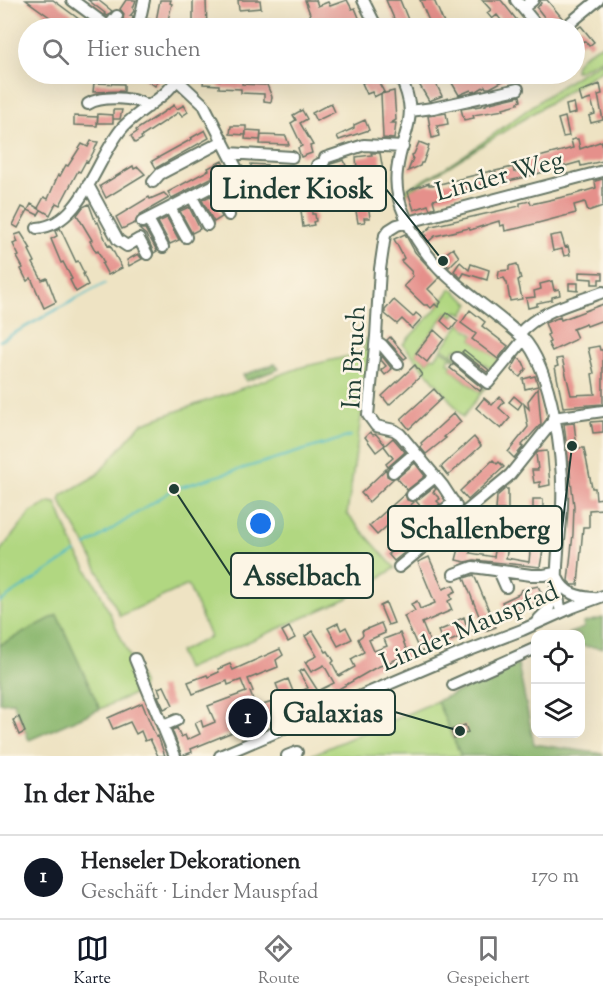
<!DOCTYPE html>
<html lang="de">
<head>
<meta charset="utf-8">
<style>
	:root { --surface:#fff; --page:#f2f2f2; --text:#202124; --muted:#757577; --line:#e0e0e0; --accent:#111827 }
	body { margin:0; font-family:"Sorts Mill Goudy",serif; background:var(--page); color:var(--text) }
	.controls { position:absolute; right:18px; bottom:18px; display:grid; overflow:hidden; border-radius:12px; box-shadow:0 6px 24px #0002 }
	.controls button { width:54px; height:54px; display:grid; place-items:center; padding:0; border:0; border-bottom:2px solid var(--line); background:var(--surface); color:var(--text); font:30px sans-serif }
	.you { position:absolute; left:261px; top:524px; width:21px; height:21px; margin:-15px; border:4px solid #fff; border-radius:50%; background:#1a73e8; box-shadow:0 0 0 9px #1a73e833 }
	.badge { display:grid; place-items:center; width:39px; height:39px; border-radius:50%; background:var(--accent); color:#fff; font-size:20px; font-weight:700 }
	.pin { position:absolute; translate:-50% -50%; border:3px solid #fff; box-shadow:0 2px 6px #0006 }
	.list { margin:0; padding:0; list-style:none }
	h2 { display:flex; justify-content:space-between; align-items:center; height:78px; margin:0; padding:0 24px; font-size:26px }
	h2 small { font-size:20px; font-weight:400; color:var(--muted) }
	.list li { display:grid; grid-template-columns:39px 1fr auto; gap:18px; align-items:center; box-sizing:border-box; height:84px; padding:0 24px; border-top:2px solid var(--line) }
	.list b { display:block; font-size:22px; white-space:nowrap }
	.list p { margin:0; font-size:20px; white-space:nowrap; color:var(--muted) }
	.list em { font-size:20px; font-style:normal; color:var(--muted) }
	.icon { flex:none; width:33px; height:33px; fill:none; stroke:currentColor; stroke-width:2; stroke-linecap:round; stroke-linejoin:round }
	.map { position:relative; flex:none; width:603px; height:756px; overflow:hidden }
	.search { position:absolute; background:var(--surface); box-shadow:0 6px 24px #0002; left:18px; right:18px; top:18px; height:66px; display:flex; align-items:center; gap:15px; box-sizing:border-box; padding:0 21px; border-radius:33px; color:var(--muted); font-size:22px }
	.sheet { height:162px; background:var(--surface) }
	nav { display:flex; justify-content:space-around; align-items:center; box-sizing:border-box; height:84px; border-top:2px solid var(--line); background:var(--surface); font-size:16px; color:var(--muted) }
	nav a { display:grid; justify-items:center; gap:3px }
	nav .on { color:var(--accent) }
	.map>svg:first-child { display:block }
</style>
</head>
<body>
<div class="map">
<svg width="603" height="756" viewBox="0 0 603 756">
	<rect width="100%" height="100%" fill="#fcf5e5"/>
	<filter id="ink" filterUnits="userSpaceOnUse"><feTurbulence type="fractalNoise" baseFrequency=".0167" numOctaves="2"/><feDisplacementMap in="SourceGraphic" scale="12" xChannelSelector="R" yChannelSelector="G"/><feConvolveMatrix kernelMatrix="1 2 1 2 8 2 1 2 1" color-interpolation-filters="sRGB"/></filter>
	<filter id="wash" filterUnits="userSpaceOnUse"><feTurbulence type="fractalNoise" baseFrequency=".008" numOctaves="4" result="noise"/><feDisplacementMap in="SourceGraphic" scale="24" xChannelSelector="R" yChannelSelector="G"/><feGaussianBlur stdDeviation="1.35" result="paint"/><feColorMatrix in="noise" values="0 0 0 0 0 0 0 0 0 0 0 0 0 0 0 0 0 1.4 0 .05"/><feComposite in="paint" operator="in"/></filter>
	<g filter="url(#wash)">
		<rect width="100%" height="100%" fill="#eee3c3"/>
		<path fill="#b1d781" stroke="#688a5a" stroke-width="1.5" d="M603,44V58L578,71H575C574,57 592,50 603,44Z
			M603,61V69L405,194L404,190C476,157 533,97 603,61Z
			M451,288L470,304L463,314L457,311L453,316L447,312L416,353L427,362L432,357L435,358L441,350L456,359L449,358L448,363L452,364L450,368L479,392L484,387L485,388L463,417C444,391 423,369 403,344L438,307Z
			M460,324L474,335L472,339L502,362L494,371L464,350L462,351L455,349L453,353L458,356L457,358L442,348Z
			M371,337L369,363L347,514L395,568L346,599L186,669L179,652L210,637L188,585L120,616L86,546L60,501L62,495L97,475L141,424L302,367L363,353L365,340Z
			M50,502L56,503L76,552L97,586L143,685L141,691L100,709L57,615L0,645V551L31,512Z
			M437,701L461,756H309Z"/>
		<path fill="#8cb86f" stroke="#567a52" stroke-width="1.5" d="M275,364L279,369L246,381L243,375Z
			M57,615L100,709L29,740L13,702L0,703V645Z
			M603,618V648L581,646L580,634H567L584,628L583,623Z
			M518,664L534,744L603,754V756H461L437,701Z"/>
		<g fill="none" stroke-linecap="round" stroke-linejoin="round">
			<path stroke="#4cbac7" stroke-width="2" d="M0,341L105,283
				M86,546L174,489L351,436
				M0,602L76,552"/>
		</g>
		<g id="blocks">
			<path fill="#e5908b" d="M26,0H53L91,28H65Z
				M88,0H98L112,11L107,16L104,14L105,13Z
				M126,0H136L133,8L134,11L130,16H133L132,22L123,20L124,14L120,9Z
				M160,0H171L170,3L172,4L167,24L165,23L163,28L146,26L148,19L156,21Z
				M193,0H206L207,28H197V25H193Z
				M238,0H260L261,8L239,10Z
				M305,0H316L318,6L328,2L330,6L347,0L352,9L355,8L360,20L341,27V28H315Z
				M386,0H400L411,27L398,28Z
				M420,0H434L446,28H432Z
				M482,0H501L523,28H500L505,25L497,15L492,19L487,13L491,10Z
				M540,0H547L563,19L556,26L552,27L537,8L541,3Z
				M581,26L594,42L589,46L585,41L578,44L574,39V31Z
				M138,74H152L160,79L155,86Z
				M367,74H392L378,81L384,92L374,97L372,92L367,94L362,83L370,79Z
				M413,74H428L432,80L434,79L442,96L429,101Z
				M478,74L480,76L485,74H516L490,88H486L485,86L477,91L472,92L471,90L459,95L452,83L464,77L466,80Z
				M204,75L219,76V80L242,81V84L265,85V80L272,97L271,102L264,101V94L241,93V89L219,88V85L203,84Z
				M94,83L124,84V91L93,92Z
				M600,84L602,94L598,95L603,120L591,123L589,116L595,114L591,99L582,102L579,92Z
				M394,91L396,120L391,123H396L394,139L383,138L381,94Z
				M520,96L521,101L518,102V104L503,108L504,110L473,115L474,118L464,120L461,109L486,105V104Z
				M331,103L335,112L316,121L312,113Z
				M574,103L576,113L568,115L566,105Z
				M174,105L177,109L184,105L188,112L182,116L179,112L141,137L142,139L135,143L131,136L137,132L136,130Z
				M113,110H122L120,119H113Z
				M302,110L307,119L300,123L313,145L310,146L312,153L301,157L298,148L302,146L291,123L296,120L293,115Z
				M446,113L448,124L437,126L439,136L432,138L428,116Z
				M98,114L113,115V123H97Z
				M74,116L98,117L97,126L74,125Z
				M565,117L569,136L563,137L558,119Z
				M365,120L369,130L339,140L337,136L354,128V125Z
				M231,126H246V135L230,134Z
				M205,130L209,138L156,168L152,161L192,139L191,138Z
				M246,130L261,131L260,140L245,139Z
				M261,135L286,136L289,145L260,144Z
				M575,139H578L580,149L602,141L603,161L581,166L580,162L522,178L494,184V182L461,190L462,193L433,200L435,207L430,209L428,205L414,210L408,192L412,189L429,183V185H436L491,171V172L513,167L514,172L526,169L524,161L573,148L571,140Z
				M91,141L98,142L94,151L88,162L86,161L80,172L78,171L60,205L56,203L50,215L38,208L44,197L48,199L58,175L60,176L66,165L68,166L82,144L88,147Z
				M419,142L429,146L423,163H421L420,166L408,171L413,158L412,155L414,154Z
				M371,153H380L385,182H377V189L371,190L367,169L357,170L356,157L372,155Z
				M344,160L346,166L324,175L322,171L331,164Z
				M222,161L226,169L212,176L213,177L172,198L171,197L168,192L209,170L208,168Z
				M251,164L267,165L266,170L303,172L306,181L266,178V172V174L251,173Z
				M133,166L134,169L138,167L145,174L106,198L100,186Z
				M603,179V206L588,211L585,202L574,205L576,213L519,228L505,231L504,225L500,226L499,221L470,230L469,228L435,236L428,242L424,237L426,235L424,233L432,226L520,206V203L530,201L531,204L572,195L596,188L595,181Z
				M164,193L169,198L139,215L135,223L122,229L116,217L149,197L150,199Z
				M210,196L222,217L214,222L202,200Z
				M368,203L370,218H364L365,222L358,223L355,205Z
				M31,204L41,210L38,215L28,210L18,228L13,225L22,207L28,210Z
				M89,204L96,223L98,222L108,246L110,245L122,268L108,275L102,264L104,263L98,251L96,252L90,241L92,240L77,215L83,207Z
				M189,207L200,229L192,233L180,211Z
				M312,210V214H315L316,221L313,222L314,225L303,227L301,211Z
				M167,218L179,240L170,244L158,222Z
				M60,228L76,262L78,261L84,273L83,274L88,285L76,292L70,280L72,279L63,262L61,263L51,239L57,236L55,231Z
				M139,229H145L157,251L154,253L146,235Z
				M21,233L31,249L29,250L35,262L33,263L42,280L47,278L56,302L44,308L31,278L27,281L21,269L23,268L17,257L19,256L13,244L18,242L15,235Z
				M405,234L415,252L439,278L428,289L441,302L438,307L435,304L431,308L428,305H424L404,286L413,276L411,273L412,272L401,261L404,258L394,239Z
				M561,234L565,247L568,246L570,255L564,256L562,249L553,251L550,236Z
				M453,248L459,257L449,267L440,258Z
				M138,254L142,259L129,266L127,260Z
				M460,262L469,270L471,264L489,270L487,280L464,273L461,278L454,271Z
				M517,264L521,279L518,280L522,299L510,301L507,283L504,278L498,279L499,271L509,270V266Z
				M579,272L603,273V279H599V284H592V279L579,278Z
				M552,281L554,290L559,289L560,295L552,297V300L537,303V306L528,308L526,298L535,297L534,291L541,289L540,284Z
				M569,283H578V291L569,290Z
				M394,300L413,317L416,313L422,318L412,329L402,319L397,324L385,314V310Z
				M603,304V320L587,326L586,324L573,329L577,338L575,340L552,351L548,343L550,342L547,335L549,334L545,323L560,317L561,320Z
				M470,310L485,322L482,326L508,346L498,359L472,339L476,334L461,323Z
				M447,313L458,321L451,330L441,321Z
				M434,330L444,339L427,362L416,353Z
				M390,337L407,357L404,359L387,340Z
				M599,346L600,350H603V404L563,407L555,367L558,366L556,359L562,358L571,395L595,394L592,374L594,373L588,348Z
				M464,350L489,370L487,372L462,352Z
				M382,356L392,369L385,375L381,370L386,366L381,360Z
				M518,358L523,362L526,369L520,377L511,370Z
				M453,364L482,388L480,391L450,368Z
				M415,365L422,375L389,405L382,396Z
				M535,376L538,386L525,389L523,379Z
				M538,388L541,424L521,446L523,447L514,458L508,452L528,427L524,404L529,409L528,401Z
				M434,389L442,398L409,429L401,419Z
				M514,396L522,403L518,409L509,402Z
				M500,397L504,402L499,408L510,418L501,429L476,408L484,398L492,405Z
				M454,413L461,422L444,437L446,438L426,454L420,447L422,445L421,443Z
				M603,421V432L593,433L591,422Z
				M574,423L577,448H584L592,488H595L596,499L603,498V509L589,510V527H583L578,585H572L568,581L573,534L574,506L564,424Z
				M370,432L373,435L376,434L385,445L376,452L365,437Z
				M474,437L481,446L448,476L441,467Z
				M393,438L405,452L388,467L386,464L393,458L384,446Z
				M547,451L550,485L540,487V482L534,483L532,470H538L536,454L538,452Z
				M493,460L497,464L499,462L504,467L468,500L460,491Z
				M415,463L425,476L407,490L397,478Z
				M386,469L387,476L393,479L369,502L361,493Z
				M434,487L436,489L433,492L440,499L437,501L440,504L427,514L416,501Z
				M505,489H508V510H496L497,496Z
				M405,494L407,500L414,502L377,535L369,526Z
				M533,499H543V509H533Z
				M543,511H550L540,567L474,560L465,562L456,560L466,522L476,524L470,553L494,557L499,526H497L498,522L480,520L481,513L513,518L506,558L529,562L533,520L542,522Z
				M426,516L427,523L433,526L418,538L420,540L394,561L388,554L391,552L389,550Z
				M429,557L443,589L453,585L456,591L450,594L452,599L448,601L452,610L422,623L432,647L420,652L404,616L415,611L411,604L417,601L420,609L435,603L418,562Z
				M474,575L496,627L485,631L464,578Z
				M538,586L544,599L507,615L502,602L519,594L521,590Z
				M386,603L394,623L388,625L380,606Z
				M464,617L466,624L469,622L473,631L444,644L438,631L457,623L456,621Z
				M338,623L341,630L346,627L352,639L338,646L328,628Z
				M381,623L385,633L369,640L374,651L387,646L384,639L400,633L410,659L403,661L402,657L375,668L337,690L336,689L282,714L281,712L213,740L191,749L192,752L182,756L172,730L177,728L181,737L185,735L187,740L200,734L195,723L201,720L203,727L215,722L208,706L246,692L241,680L228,685L227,681L193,694L188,682L207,675L208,677L219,672L218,669L230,664L233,670L280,649L283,655L276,660L278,667L248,679L253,691L250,692L256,707L282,699L276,684L288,679L294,694L308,688L299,672L304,669L318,691L334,683L324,665L311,672L305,662L317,656L305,636L313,631L326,652L328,651L334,661L332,663L339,676L355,667L351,659L364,652L358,639L363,635L362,631Z
				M289,627L295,638L288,642L282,631Z
				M164,686L173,705L164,709L158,696L161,695L158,688Z
				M142,703L156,737L158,736L165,756H158L150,739L145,741L141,731L136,734L130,722L113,729L108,718Z
				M19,717L25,732L19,735L13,720Z
				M465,725L468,732L454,738L451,730Z"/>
		</g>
	</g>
	<g filter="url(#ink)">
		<use href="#blocks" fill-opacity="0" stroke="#677766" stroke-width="1.5"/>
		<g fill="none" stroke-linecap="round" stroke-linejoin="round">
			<g stroke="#677766" stroke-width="14">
				<path id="minor" d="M72,0L110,28
					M363,0L377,28
					M516,0L539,28
					M523,8L533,0
					M108,27L117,16
					M138,28L144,0
					M564,28L598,0
					M171,74L204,105L253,200
					M399,74C422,121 402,128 397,171C395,186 399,203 405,216C430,277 477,295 522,337C553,369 564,462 562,506C560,543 552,575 561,612
					M88,104C101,96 136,96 148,107
					M410,111L433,108L518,89
					M229,153L292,157
					M317,165L324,162L325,158L364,145L403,147
					M153,182L160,174L223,141
					M88,185L118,240L127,246L139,239L147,254
					M213,186L229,215
					M192,197L207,225
					M170,208L186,237
					M148,219L163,247
					M142,222L238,173
					M37,228C83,225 97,155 124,126C136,114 151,105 164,94C171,88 176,80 183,74
					M519,334C540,310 574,303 603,292
					M376,341L382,345L398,364
					M457,358L488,383L524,339
					M553,418L603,411
					M393,472L415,453
					M412,495L435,477
					M456,506L443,486L400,434L394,430L376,426L368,415L376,336L380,269L385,235L389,230L397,225L603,171
					M433,519L454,502
					M399,567L510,475L554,420
					M499,571L506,587
					M454,574L473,567L531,575H544L555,573
					M558,579C565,594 578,597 594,598
					M539,619L548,610L556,588
					M135,659L175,756
					M453,685L534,649L536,647
					M163,726L177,720
					M220,756L457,655L522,630L573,607L603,596
					M287,756L297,752"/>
			</g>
			<use href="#minor" stroke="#fff" stroke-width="10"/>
		</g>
	</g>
	<g text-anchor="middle" stroke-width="5" stroke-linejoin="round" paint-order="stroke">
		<g font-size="26" fill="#1f3d34" stroke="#fcf5e5">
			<text transform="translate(499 175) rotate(-15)" y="9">Linder Weg</text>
			<text transform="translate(353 357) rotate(-87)" y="9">Im Bruch</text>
			<text transform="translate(469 626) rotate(-23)" y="9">Linder Mauspfad</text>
		</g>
	</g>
	<path fill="none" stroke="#1f3d34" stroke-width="2" d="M443 261L386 189M572 446L562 529M174 489L231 576M460 731L395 712"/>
	<g fill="#1f3d34" stroke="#fcf5e5" stroke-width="2">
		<circle cx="443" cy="261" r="6"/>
		<circle cx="572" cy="446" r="6"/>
		<circle cx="174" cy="489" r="6"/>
		<circle cx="460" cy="731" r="6"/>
	</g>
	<g fill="#fcf5e5" stroke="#1f3d34" stroke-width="2">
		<rect x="211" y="166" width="175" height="45" rx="6"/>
		<rect x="388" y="506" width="174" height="45" rx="6"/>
		<rect x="231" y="553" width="142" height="45" rx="6"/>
		<rect x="271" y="690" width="124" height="45" rx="6"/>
	</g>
	<g font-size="27" text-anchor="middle" font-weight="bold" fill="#1f3d34">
		<text x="298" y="198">Linder Kiosk</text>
		<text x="475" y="538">Schallenberg</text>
		<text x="302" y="585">Asselbach</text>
		<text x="333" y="722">Galaxias</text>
	</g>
</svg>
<div class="controls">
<button><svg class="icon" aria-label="locate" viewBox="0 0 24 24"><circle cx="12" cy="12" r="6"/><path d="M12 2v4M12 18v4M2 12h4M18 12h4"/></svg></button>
<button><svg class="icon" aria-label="layers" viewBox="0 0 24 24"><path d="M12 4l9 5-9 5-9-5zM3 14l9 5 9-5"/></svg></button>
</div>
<div class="you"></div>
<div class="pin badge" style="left:248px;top:718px">1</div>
<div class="search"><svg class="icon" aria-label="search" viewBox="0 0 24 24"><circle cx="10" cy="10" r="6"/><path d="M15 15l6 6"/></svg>Hier suchen</div>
</div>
<section class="sheet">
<h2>In der Nähe<small></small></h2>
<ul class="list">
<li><span class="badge">1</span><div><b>Henseler Dekorationen</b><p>Geschäft · Linder Mauspfad</p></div><em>170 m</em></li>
</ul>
</section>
<nav>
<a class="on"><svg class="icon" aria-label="map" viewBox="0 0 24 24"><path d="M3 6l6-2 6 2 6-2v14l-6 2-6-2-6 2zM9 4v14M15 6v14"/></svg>Karte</a>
<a><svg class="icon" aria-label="directions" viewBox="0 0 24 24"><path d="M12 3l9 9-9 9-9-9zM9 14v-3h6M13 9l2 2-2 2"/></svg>Route</a>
<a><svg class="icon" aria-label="saved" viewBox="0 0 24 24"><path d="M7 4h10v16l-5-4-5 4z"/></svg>Gespeichert</a>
</nav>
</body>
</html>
